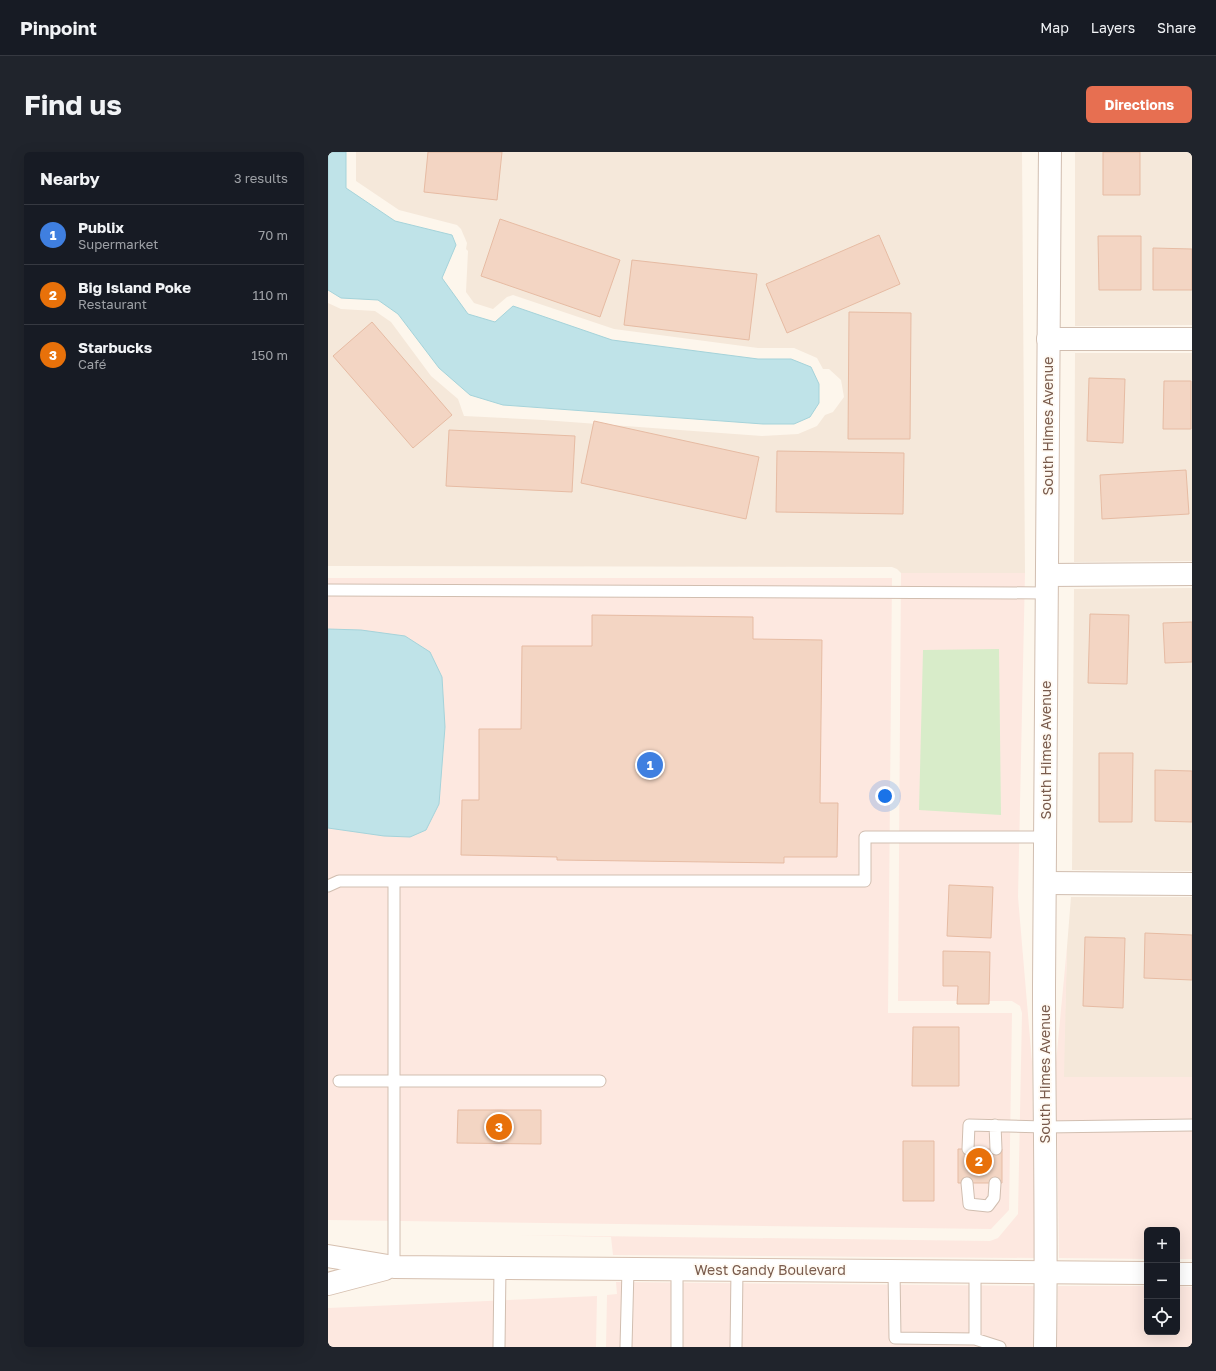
<!DOCTYPE html>
<html lang="en">
<head>
<meta charset="utf-8">
<style>
	:root { --surface:#171b24; --page:#20242c; --text:#f1f3f6; --muted:#9ea1a6; --line:#363941; --accent:#e76f51 }
	body { margin:0; font-family:"Golos Text",sans-serif; background:var(--page); color:var(--text) }
	.controls { position:absolute; right:12px; bottom:12px; display:grid; overflow:hidden; border-radius:6px; box-shadow:0 4px 16px #0002 }
	.controls button { width:36px; height:36px; display:grid; place-items:center; padding:0; border:0; border-bottom:1px solid var(--line); background:var(--surface); color:var(--text); font:20px sans-serif }
	.you { position:absolute; left:557px; top:644px; width:14px; height:14px; margin:-10px; border:3px solid #fff; border-radius:50%; background:#1a73e8; box-shadow:0 0 0 6px #1a73e833 }
	.badge { display:grid; place-items:center; width:26px; height:26px; border-radius:50%; background:var(--accent); color:#fff; font-size:13px; font-weight:700 }
	.pin { position:absolute; translate:-50% -50%; border:2px solid #fff; box-shadow:0 1px 4px #0006 }
	.list { margin:0; padding:0; list-style:none }
	h2 { display:flex; justify-content:space-between; align-items:center; height:52px; margin:0; padding:0 16px; font-size:17px }
	h2 small { font-size:13px; font-weight:400; color:var(--muted) }
	.list li { display:grid; grid-template-columns:26px 1fr auto; gap:12px; align-items:center; box-sizing:border-box; height:60px; padding:0 16px; border-top:1px solid var(--line) }
	.list b { display:block; font-size:15px; white-space:nowrap }
	.list p { margin:0; font-size:13px; white-space:nowrap; color:var(--muted) }
	.list em { font-size:13px; font-style:normal; color:var(--muted) }
	.icon { flex:none; width:22px; height:22px; fill:none; stroke:currentColor; stroke-width:2; stroke-linecap:round; stroke-linejoin:round }
	.map { position:relative; flex:none; width:864px; height:1195px; overflow:hidden; border-radius:6px }
	header { display:flex; align-items:center; gap:24px; box-sizing:border-box; height:56px; padding:0 20px; background:var(--surface); border-bottom:1px solid var(--line) }
	header strong { font-size:19px }
	nav { display:flex; gap:22px; margin-inline-start:auto; font-size:14px }
	.intro { display:flex; align-items:center; justify-content:space-between; box-sizing:border-box; height:96px; padding:0 24px }
	h1 { margin:0; font-size:28px }
	.button { padding:10px 18px; border-radius:6px; background:var(--accent); color:#fff; font-size:14px; font-weight:700 }
	main { display:flex; gap:24px; padding:0 24px }
	aside { flex:1; background:var(--surface); border-radius:6px; box-shadow:0 4px 16px #0002 }
	.map>svg:first-child { display:block }
</style>
</head>
<body>
<header>
<strong>Pinpoint</strong>
<nav><a>Map</a><a>Layers</a><a>Share</a></nav>
</header>
<div class="intro"><h1>Find us</h1><a class="button">Directions</a></div>
<main>
<aside>
<h2>Nearby<small>3 results</small></h2>
<ul class="list">
<li><span class="badge" style="background:#3f7fe0">1</span><div><b>Publix</b><p>Supermarket</p></div><em>70 m</em></li>
<li><span class="badge" style="background:#e8710a">2</span><div><b>Big Island Poke</b><p>Restaurant</p></div><em>110 m</em></li>
<li><span class="badge" style="background:#e8710a">3</span><div><b>Starbucks</b><p>Café</p></div><em>150 m</em></li>
</ul>
</aside>
<div class="map">
<svg width="864" height="1195" viewBox="0 0 864 1195">
	<rect width="100%" height="100%" fill="#fdf6ec"/>
	<path fill="#f5e8da" d="M28,0H694L697,421H573L569,417L564,415L0,414V151L13,157L47,159L63,170L103,224L130,247L136,264L215,268L434,284L470,282L489,274L497,263L505,260L516,245L513,228L501,217H495L489,206L466,196H430L286,177L185,143L179,145L165,157L146,151L138,140L140,99L138,97L139,91L133,77L129,73L71,58L28,29Z
		M747,0H864V173L747,174Z
		M747,201H864V409L746,410Z
		M864,436V719L744,718L746,437Z
		M743,745H864V925H735L739,795Z"/>
	<path fill="#fde8e0" d="M573,421H697L690,745L704,910L707,1106L285,1103L283,1085L189,1083L662,1089L670,1086L690,1062L694,861L692,854L684,849H570Z
		M0,426H564L560,861H684L681,1058L663,1077L0,1068Z
		M739,795L736,925H864V1107H849V1078H819V1107L731,1106L728,910Z
		M288,1130L706,1134L705,1195H278L279,1143L289,1142Z
		M730,1134H819V1180H849V1134L864,1135V1195H729Z
		M269,1144L268,1195H0V1156Z"/>
	<path fill="#d8ecc9" d="M671,497L673,663L591,658L595,498Z"/>
	<path fill="#bfe3e8" stroke="#a5d3da" d="M0,0H18V36L67,69L124,83L128,93L114,126L140,162L167,170L185,154L284,188L430,207H463L483,215L491,232V251L482,265L466,272H435L175,253L142,243L111,216L70,162L50,148L13,146L0,138Z
		M0,477L33,478L77,484L102,500L114,525L117,575L111,652L98,678L82,685L56,684L0,676Z"/>
	<path fill="#f3d5c3" stroke="#e6bba3" d="M100,0H174L169,48L96,40Z
		M775,0H812V43H775Z
		M172,67L292,108L272,165L153,124Z
		M551,83L572,132L459,181L438,132Z
		M770,84H813V138H771Z
		M825,96L864,97V138H825Z
		M304,108L429,122L421,188L296,173Z
		M521,160L583,161L582,287H520Z
		M44,170L124,263L85,296L5,204Z
		M761,226L797,227L795,291L759,289Z
		M836,229H863V277H835Z
		M266,269L431,305L418,367L253,331Z
		M121,278L247,284L244,340L118,334Z
		M449,299L576,301L575,362L448,360Z
		M858,318L861,362L774,367L772,323Z
		M762,462L801,463L799,532L760,531Z
		M264,463L425,465V487L494,488L492,651H510L509,705H456V711L229,708V705L133,703L134,648H151V577H193L194,494H264Z
		M864,470V510L837,511L835,471Z
		M771,601H805L804,670H771Z
		M827,618L864,619V670L827,669Z
		M621,733L665,735L663,786L619,784Z
		M817,781L864,783V828L816,826Z
		M757,785L797,786L795,856L755,854Z
		M615,799L662,800L661,852H629L630,834H615Z
		M585,875H631V934H584Z
		M130,958H213V992L129,991Z
		M575,989H606V1049H575Z
		M630,997H674V1031H630Z"/>
	<g fill="none" stroke-linecap="round" stroke-linejoin="round">
		<g stroke="#d1beb0" stroke-width="13">
			<path id="service" d="M0,438L719,441
				M66,729V1115
				M0,734L11,729H537V685H717
				M11,929H272
				M667,973L668,997
				M640,997L641,973L717,975L864,973
				M639,1031L641,1052L660,1054L666,1046L667,1031
				M566,1119L567,1186L647,1187L672,1195
				M647,1187V1120
				M171,1195L172,1116
				M298,1195L300,1117
				M349,1195V1117
				M408,1195L409,1118"/>
		</g>
		<g stroke="#d1beb0" stroke-width="24">
			<path id="minor" d="M720,187H864
				M719,423L864,422
				M717,731L864,732"/>
		</g>
		<g stroke="#d1beb0" stroke-width="24">
			<path id="tertiary" d="M717,1195C719,1075 716,955 716,835C718,556 719,278 722,0"/>
		</g>
		<g stroke="#d6c0b0" stroke-width="24">
			<path id="secondary" d="M0,1104L66,1115L819,1121
				M849,1122H864
				M0,1132L57,1117"/>
		</g>
		<use href="#service" stroke="#fff" stroke-width="11"/>
		<use href="#minor" stroke="#fff" stroke-width="22"/>
		<use href="#tertiary" stroke="#fff" stroke-width="22"/>
		<use href="#secondary" stroke="#fff" stroke-width="22"/>
	</g>
	<g text-anchor="middle" stroke-width="3.5" stroke-linejoin="round" paint-order="stroke">
		<g font-size="14" fill="#7a5c4d" stroke="#fffaf3">
			<text transform="translate(720 274) rotate(-90)" y="5">South Himes Avenue</text>
			<text transform="translate(718 598) rotate(-90)" y="5">South Himes Avenue</text>
			<text transform="translate(717 922) rotate(-90)" y="5">South Himes Avenue</text>
			<text x="442" y="1123">West Gandy Boulevard</text>
		</g>
	</g>
</svg>
<div class="controls">
<button>+</button>
<button>−</button>
<button><svg class="icon" aria-label="locate" viewBox="0 0 24 24"><circle cx="12" cy="12" r="6"/><path d="M12 2v4M12 18v4M2 12h4M18 12h4"/></svg></button>
</div>
<div class="you"></div>
<div class="pin badge" style="left:322px;top:613px;background:#3f7fe0">1</div>
<div class="pin badge" style="left:651px;top:1009px;background:#e8710a">2</div>
<div class="pin badge" style="left:171px;top:975px;background:#e8710a">3</div>
</div>
</main>
</body>
</html>
